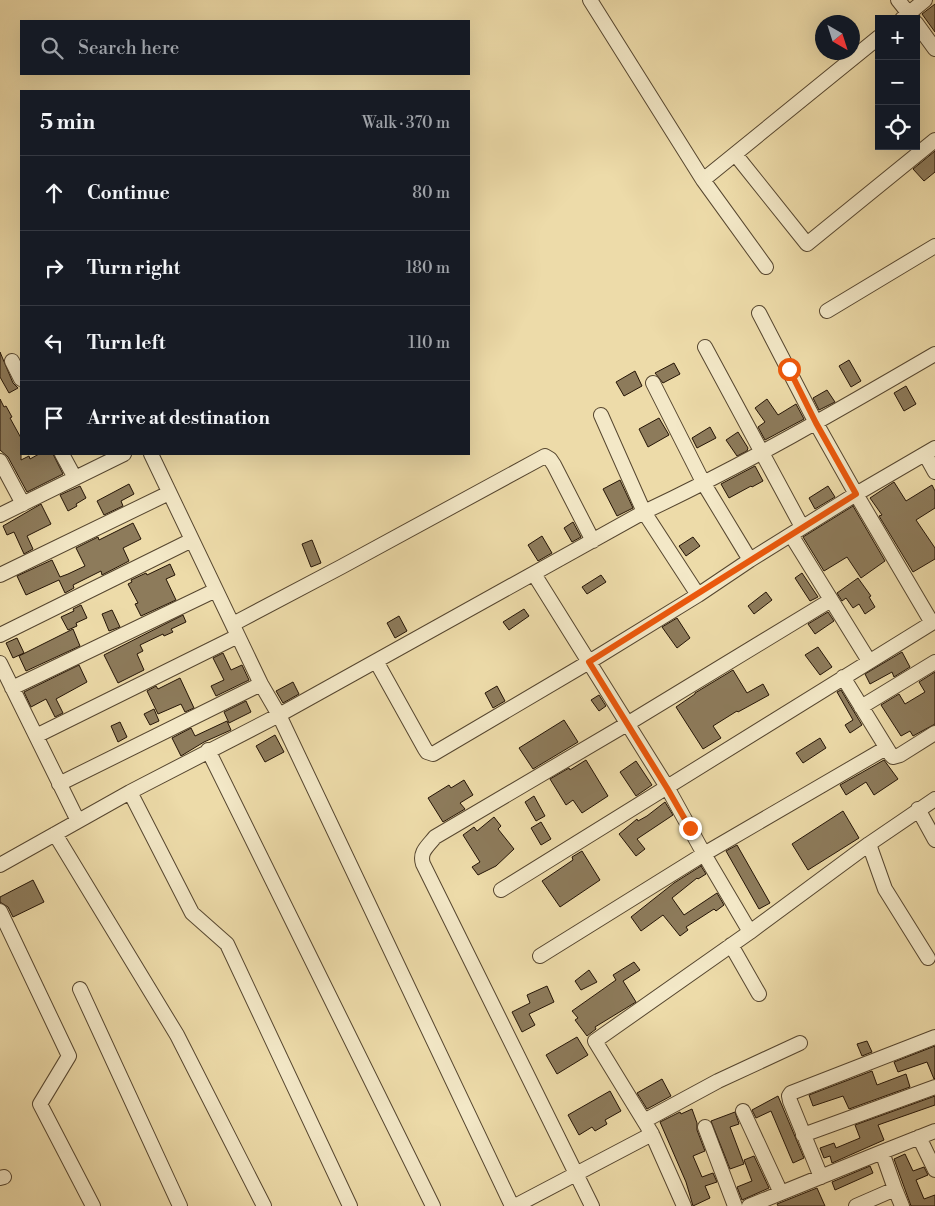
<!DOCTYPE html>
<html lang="en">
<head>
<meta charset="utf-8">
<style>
	:root { --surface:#171b24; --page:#242831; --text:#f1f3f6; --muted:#9ea1a6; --line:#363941 }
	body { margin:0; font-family:"Libre Bodoni",serif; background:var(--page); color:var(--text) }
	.controls { position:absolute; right:15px; top:15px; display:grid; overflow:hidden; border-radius:0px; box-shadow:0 5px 20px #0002 }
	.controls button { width:45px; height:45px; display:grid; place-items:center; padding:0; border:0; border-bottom:1px solid var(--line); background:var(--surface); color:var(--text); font:25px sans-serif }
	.compass { position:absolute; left:815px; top:15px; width:45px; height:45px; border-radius:50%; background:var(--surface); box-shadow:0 5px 20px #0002; rotate:141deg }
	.stop { position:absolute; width:15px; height:15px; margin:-11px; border:4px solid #ea580c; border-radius:50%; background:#fff }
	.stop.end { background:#ea580c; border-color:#fff; box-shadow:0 1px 5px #0008 }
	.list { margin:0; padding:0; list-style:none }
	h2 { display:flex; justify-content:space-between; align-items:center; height:65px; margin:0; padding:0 20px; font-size:21px }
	h2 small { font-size:16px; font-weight:400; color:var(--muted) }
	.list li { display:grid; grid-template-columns:32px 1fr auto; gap:15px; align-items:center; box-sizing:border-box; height:75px; padding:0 20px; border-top:1px solid var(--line) }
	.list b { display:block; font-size:19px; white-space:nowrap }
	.list em { font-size:16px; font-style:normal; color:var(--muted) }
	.icon { flex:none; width:28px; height:28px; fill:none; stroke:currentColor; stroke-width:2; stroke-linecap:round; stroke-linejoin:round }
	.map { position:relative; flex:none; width:935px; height:1206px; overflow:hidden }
	.search { position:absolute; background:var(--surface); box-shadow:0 5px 20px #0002; left:20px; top:20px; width:450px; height:55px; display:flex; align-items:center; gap:12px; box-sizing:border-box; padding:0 18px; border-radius:0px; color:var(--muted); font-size:19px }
	.panel { position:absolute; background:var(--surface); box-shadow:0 5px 20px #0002; left:20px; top:90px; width:450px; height:365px; border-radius:0px }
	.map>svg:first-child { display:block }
</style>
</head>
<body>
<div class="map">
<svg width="935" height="1206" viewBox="0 0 935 1206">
	<rect width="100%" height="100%" fill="#eddba9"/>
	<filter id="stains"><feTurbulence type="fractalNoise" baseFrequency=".004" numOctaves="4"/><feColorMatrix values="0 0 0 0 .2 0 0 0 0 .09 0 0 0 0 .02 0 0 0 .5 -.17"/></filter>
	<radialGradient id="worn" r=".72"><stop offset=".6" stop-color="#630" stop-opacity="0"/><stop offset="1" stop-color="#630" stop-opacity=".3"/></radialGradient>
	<path fill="#8d7b5b" stroke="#241406" d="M935,4V32L922,14Z
		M935,151V172L924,181L913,169Z
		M0,352L13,383L18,388L9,393L0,377Z
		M849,360L861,381L851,387L839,366Z
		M674,363L680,374L663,383L655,373Z
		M635,371L642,386L624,396L616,382Z
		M906,386L916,404L904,411L894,393Z
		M827,390L835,402L819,410L813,398Z
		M0,399L4,407L6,406L12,417L10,418L21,438V460L29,456L30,459L39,454H53L63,474L27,492L8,457L0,450Z
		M767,399L778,415L796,404L804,419L765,440L758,427L765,422L755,408Z
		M659,418L669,435L648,447L639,429Z
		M710,427L716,438L697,448L692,438Z
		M738,432L748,448L747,451L737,456L726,440Z
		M755,466L763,481L752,487L751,486L729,498L721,484Z
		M620,480L633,508L617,516L603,489Z
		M894,482L906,501L932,485L935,491V508L916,520L935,548V559L913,572L879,516L882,515L870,498Z
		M129,484L134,494L121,501L123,506L104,515L97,501Z
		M80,486L86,498L76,504L77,506L68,511L60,495Z
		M828,486L835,497L815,509L809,498Z
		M41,504L51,524L27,536L33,549L24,554L14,532L7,535L3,526Z
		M853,506L885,561L861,578L847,557L824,571L803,537Z
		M573,522L581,537L572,542L564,528Z
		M133,523L141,539L123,548L129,561L102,575L101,571L73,585L74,588L65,593L59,580L26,595L17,576L52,560L60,577L68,574L85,566L76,548L98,537L99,540Z
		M542,536L552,553L538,561L528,545Z
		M693,537L700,546L686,556L679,546Z
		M312,540L321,563L311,567L302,544Z
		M170,564L175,575L166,579L176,600L141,616L135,604L138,603L128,584L132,582L131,580L146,573L147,575Z
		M802,573L818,597L810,601L795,578Z
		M601,575L606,582L587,594L582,587Z
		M858,578L871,596L869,597L875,607L865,614L859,604L853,608L846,598L842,601L837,593Z
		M766,592L772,600L754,614L748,606Z
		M81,605L87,618L76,623L77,626L68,630L61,617L74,611L73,609Z
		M524,609L529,616L509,630L503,622Z
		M112,610L120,627L109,631L102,614Z
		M828,612L834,621L815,634L808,624Z
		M183,615L186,622L171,629L173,632L164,636L163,634L140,645L143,651L137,654L144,670L118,683L104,655Z
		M399,616L407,631L395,638L387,623Z
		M677,618L690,638L677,648L662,627Z
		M73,629L80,646L26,671L19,656Z
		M17,638L24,653L13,658L6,643Z
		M818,647L832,667L820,675L805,655Z
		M902,652L910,667L894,677L892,672L870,684L865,674Z
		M223,653L231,670L242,665L249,680L216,696L211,686L224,680L213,658Z
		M79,665L87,682L56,699L63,713L55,717L46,699L31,707L24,692Z
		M733,670L747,693L763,684L769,695L738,712L737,711L713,726L721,738L703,749L676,707L695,694V693Z
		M935,672V724L913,736L910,731L901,736L881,705L899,694L905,704L925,692L919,682Z
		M180,678L194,708L185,712L181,704L158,714L147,691L156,686L158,689Z
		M293,682L299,694L283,703L276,691Z
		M497,686L505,701L493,708L485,693Z
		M841,690L862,725L850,733L845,725L853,720L837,692Z
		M599,695L606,706L599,711L591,700Z
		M246,701L251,712L229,723L224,712Z
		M154,709L159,721L150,725L144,714Z
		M564,720L578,742L533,769L519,748Z
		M227,721L231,730L204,742L181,756L172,738L191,728L195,736Z
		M120,722L127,737L118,742L111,726Z
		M275,735L284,752L265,762L256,746Z
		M820,738L826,748L803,763L796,753Z
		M586,760L608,796L582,813L573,800L566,805L550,779L569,768L570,770Z
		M884,760L898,779L874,795L866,782L846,795L840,785Z
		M636,761L652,785L636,796L620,772Z
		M464,780L473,795L460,803L465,809L443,822L428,798L449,785L451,788Z
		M534,796L545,816L536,821L525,802Z
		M665,802L673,815L637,839L645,849L636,856L619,834L637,819L638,821L647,816Z
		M843,811L859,838L808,870L792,844Z
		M494,817L501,826L498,829L514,849L496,866L478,875L472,867L480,862L463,835L474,827L477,831Z
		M541,822L551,839L541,845L531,828Z
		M737,845L770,903L759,909L726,851Z
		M582,851L600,880L560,907L542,881L573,860L572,857Z
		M701,866L706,874L698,879L697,878L672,898L684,915L717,893L724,905L716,911L714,909L686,927L688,930L680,936L663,915L641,931L631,917L674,883Z
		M33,880L44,902L13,917L8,907L0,902V897Z
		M634,962L640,970L623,981L636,1002L595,1027L596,1029L587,1036L575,1020L578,1018L572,1011L616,980L613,975Z
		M589,970L597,982L581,990L575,981Z
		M547,986L554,1002L529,1014L535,1025L522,1032L512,1012L530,1003L527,995Z
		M577,1037L588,1055L557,1074L546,1055Z
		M867,1041L872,1052L862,1056L857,1044Z
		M935,1046V1078L934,1079L927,1062L898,1072L894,1062Z
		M872,1071L877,1085L906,1074L910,1087L849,1109L843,1096L813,1106L809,1095Z
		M662,1079L671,1096L647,1109L637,1093Z
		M610,1091L621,1111L605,1120L607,1124L595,1131L592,1127L579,1135L568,1115Z
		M778,1096L804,1158L793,1163L771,1111L756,1118L752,1110Z
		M935,1096V1105L878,1125L884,1140L832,1163L830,1156L824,1158L820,1148L834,1143L836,1148L860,1138L855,1125Z
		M692,1109L697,1123V1130L705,1151L693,1156L702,1177L713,1173L717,1182L705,1186L710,1198L693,1206L686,1182L660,1122L680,1112L681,1114Z
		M735,1112L739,1124L730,1127L744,1164L730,1169L711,1121Z
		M905,1154L913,1171L924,1167L928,1175L916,1180L924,1199L935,1195V1206H911L894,1159Z
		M754,1156L769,1188L742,1200L737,1187L752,1181L744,1160Z
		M870,1166L873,1173L835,1190L832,1182Z
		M817,1188L825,1206H778L777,1204Z"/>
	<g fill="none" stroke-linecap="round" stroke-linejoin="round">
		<g stroke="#56462f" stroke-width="16">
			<path id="minor" d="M590,0L703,180L766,267
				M898,0L913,19
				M902,19L925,0
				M916,23L935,49
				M735,154L807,244L935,140
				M703,180L879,37
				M827,311L935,246
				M705,347L802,527
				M12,361L21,379
				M653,383L704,484L750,560L856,494L816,423L759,313
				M601,415L644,512L698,595
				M62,454L75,478
				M151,454L261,684L279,715L512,1206
				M925,454L935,472
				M0,461L23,504
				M0,515L124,454
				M791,535L869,661
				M534,574L667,787L704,854L886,748
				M0,575L169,493
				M932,623L856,494L935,448
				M233,624L341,567L545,456L550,459L554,465L593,541
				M0,635L192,540
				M376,661L425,749L427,752L433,754L589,662L698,595L750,560
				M0,663L78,821
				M843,677L891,755L893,757L900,755L935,733
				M12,688L216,590
				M861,707L935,662
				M36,736L238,636
				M208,750L433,1206
				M59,784L261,684
				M130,792L192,913L227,944L350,1206
				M918,809L935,840
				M55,834L177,1035L264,1206
				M869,844L885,889L928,958
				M0,865L130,792L279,715L644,512C744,465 839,410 935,354
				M501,890L935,621
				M0,911L69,1056L40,1104L93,1206
				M731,945L759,994
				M540,956L704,854L750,932
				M80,989L180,1206
				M743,1111L781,1193
				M644,1121L718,1081L800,1043
				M705,1127L735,1206
				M652,1134L595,1041L750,932L869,844L935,799
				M803,1135L935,1087
				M919,1137L935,1170
				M882,1152L935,1131
				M821,1177L790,1101L789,1096L791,1093L935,1037
				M0,1178L4,1177
				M515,1206L652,1134L684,1206
				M592,1206L423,864C419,852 428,846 435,837L627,724L831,600
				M749,1206L882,1152L895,1189
				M856,1206L895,1189L902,1206"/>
		</g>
		<use href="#minor" stroke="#f3e8c7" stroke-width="14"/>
	</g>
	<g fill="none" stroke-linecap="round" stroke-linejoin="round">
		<path stroke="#ea580c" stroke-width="6" d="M690,828L667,788L589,662L856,494L816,423L789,369"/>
	</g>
	<rect width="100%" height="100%" filter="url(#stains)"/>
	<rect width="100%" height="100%" fill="url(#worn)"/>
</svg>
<div class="controls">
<button>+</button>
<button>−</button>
<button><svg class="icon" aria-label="locate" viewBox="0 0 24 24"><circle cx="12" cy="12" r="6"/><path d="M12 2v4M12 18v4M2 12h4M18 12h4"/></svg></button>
</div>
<svg class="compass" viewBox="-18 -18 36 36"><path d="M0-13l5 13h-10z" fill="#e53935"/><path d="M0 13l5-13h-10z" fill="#9ea1a6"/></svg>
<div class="stop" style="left:789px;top:369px"></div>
<div class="stop end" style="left:690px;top:828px"></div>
<div class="search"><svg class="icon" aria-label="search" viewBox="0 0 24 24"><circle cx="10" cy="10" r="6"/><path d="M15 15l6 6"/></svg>Search here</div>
<section class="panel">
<h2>5 min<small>Walk · 370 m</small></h2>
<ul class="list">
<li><svg class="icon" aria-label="ahead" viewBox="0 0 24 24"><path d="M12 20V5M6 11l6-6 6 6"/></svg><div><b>Continue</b></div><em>80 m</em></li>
<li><svg class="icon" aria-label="right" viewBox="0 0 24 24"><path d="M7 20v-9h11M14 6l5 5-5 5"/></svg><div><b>Turn right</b></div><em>180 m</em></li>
<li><svg class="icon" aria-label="left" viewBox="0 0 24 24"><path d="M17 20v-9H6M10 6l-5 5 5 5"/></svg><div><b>Turn left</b></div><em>110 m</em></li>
<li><svg class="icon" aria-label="arrive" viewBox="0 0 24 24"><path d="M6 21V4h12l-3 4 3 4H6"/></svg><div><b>Arrive at destination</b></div></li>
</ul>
</section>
</div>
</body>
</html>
